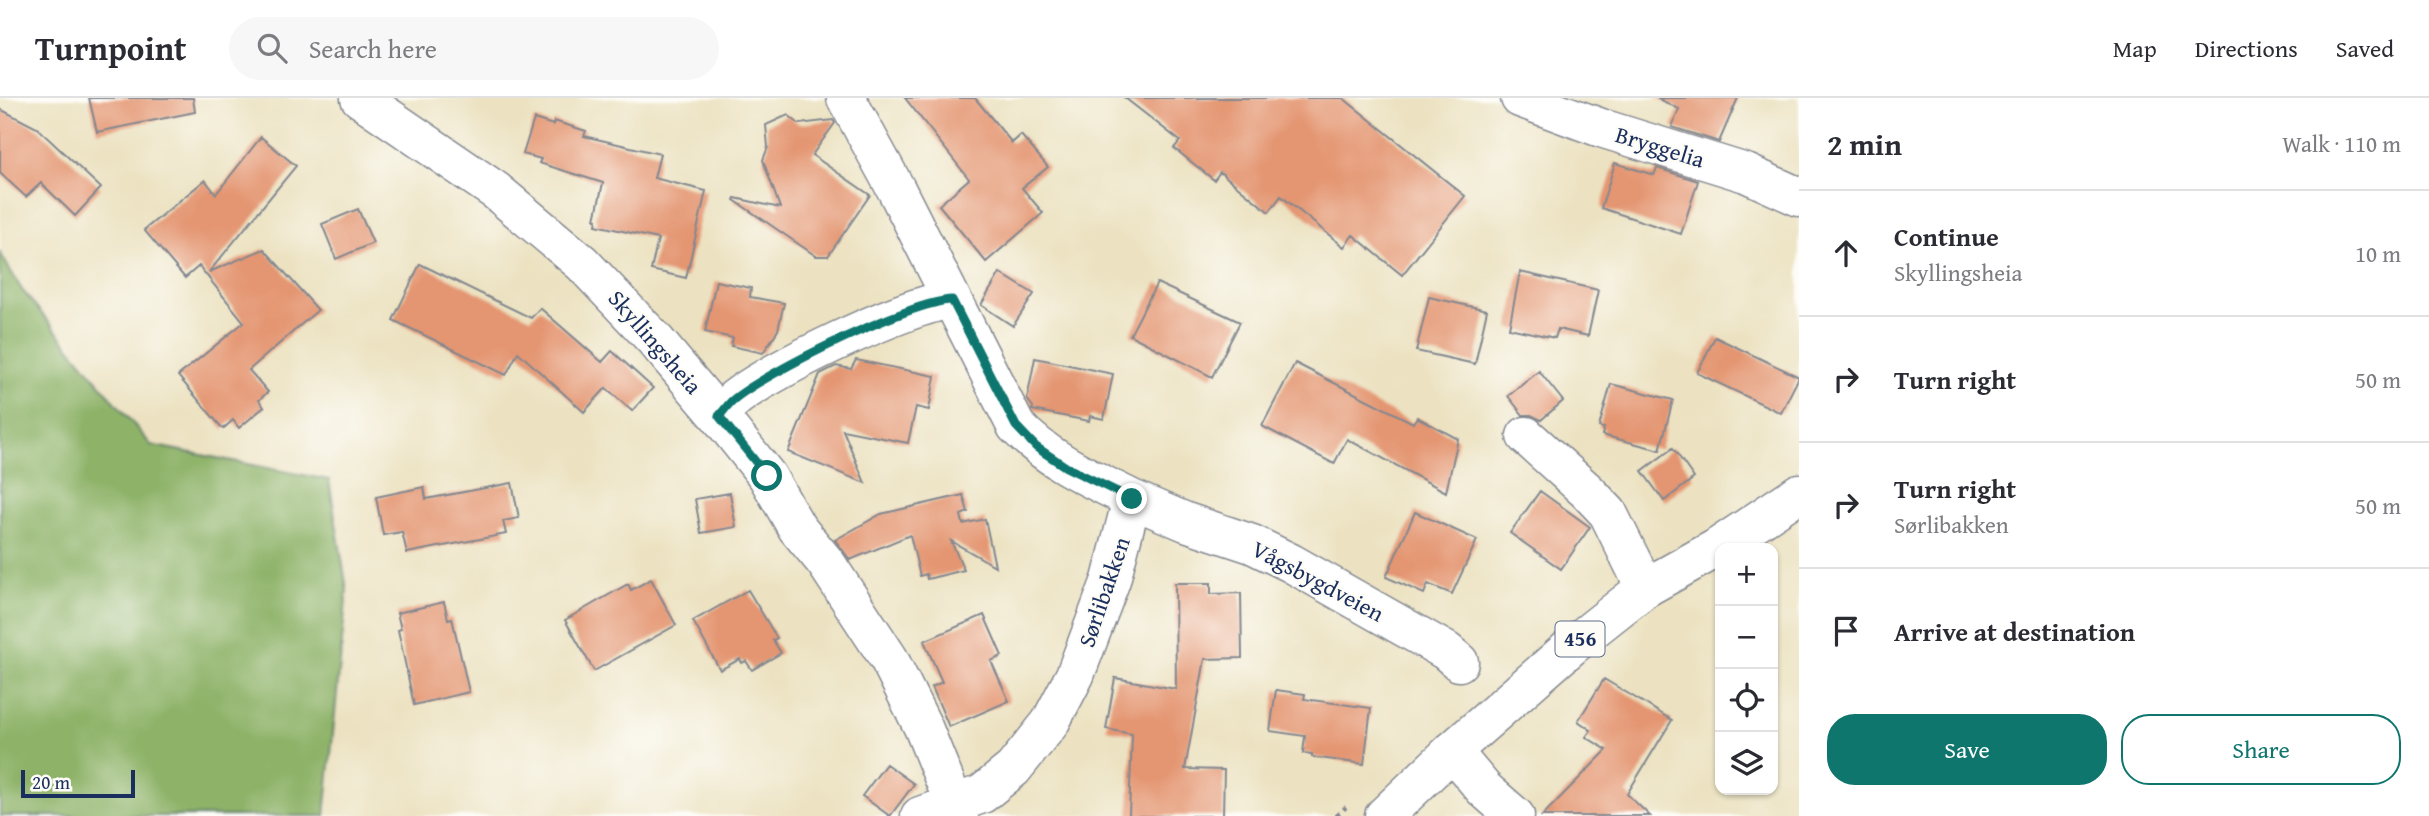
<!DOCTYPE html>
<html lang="en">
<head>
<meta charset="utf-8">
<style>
	:root { --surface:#fff; --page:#f7f7f7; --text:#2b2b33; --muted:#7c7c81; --line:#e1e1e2; --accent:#0f766e }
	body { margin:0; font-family:"Gentium Book Plus",serif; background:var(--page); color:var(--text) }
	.controls { position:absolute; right:21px; bottom:21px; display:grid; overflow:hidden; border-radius:14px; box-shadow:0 2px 5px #0004 }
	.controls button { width:63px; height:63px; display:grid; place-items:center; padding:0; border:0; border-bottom:2px solid var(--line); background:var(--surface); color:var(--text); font:35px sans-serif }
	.scale { position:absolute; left:21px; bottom:18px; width:114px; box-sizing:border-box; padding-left:7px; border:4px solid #1b2f5e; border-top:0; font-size:19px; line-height:24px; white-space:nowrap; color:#1b2f5e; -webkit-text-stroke:5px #fdfcf7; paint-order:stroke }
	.stop { position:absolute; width:21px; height:21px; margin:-16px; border:5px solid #0f766e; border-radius:50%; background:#fff }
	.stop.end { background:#0f766e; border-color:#fff; box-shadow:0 2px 7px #0008 }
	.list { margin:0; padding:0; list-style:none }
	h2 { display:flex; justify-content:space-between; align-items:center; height:91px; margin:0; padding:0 28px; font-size:30px }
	h2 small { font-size:23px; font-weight:400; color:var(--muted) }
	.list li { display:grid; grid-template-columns:46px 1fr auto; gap:21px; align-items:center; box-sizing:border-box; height:126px; padding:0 28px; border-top:2px solid var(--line) }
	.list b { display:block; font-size:26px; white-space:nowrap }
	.list p { margin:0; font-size:23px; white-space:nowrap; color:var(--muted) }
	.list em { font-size:23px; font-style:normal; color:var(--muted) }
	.actions { display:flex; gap:14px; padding:21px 28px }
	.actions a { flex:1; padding:16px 0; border:2px solid var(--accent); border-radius:28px; text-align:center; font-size:24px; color:var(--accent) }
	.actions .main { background:var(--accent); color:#fff }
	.icon { flex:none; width:38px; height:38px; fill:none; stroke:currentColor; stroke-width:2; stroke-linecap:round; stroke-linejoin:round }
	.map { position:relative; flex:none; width:1799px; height:718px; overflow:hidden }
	header { display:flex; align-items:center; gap:42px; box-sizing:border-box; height:98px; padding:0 35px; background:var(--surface); border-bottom:2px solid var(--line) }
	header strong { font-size:33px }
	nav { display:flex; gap:38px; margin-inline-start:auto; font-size:24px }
	.search { width:490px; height:63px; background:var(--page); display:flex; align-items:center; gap:18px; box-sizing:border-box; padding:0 24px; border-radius:38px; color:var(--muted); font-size:26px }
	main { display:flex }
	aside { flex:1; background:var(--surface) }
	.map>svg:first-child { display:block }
</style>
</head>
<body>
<header>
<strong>Turnpoint</strong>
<div class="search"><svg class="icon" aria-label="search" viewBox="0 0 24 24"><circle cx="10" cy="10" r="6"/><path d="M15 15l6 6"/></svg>Search here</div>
<nav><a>Map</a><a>Directions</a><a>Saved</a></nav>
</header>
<main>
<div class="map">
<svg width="1799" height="718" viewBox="0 0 1799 718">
	<rect width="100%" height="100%" fill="#fdfcf7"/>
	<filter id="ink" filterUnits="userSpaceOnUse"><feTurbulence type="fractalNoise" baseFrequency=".0143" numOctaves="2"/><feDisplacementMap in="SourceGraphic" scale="14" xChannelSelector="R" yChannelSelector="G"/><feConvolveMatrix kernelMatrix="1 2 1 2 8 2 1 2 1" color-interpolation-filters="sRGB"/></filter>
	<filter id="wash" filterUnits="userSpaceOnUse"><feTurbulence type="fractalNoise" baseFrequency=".00686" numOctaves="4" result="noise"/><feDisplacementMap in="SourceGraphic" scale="28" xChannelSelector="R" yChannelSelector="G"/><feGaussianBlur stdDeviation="1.57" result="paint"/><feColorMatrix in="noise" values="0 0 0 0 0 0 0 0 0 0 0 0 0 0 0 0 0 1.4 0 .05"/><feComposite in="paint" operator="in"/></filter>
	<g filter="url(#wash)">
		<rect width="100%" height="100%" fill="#ece2c1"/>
		<path fill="#8db268" stroke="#547063" stroke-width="2" d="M0,155L22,192L151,347L329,382L347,492L325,718H0Z"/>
		<g id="blocks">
			<path fill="#e49571" d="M89,0H193L195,14L97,34Z
				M905,0H975L1012,45L1021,37L1048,69L1022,90L1043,115L986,164L939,107L969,81Z
				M1125,0H1343L1465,98L1402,177L1353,137L1344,149L1281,98L1269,114L1220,74L1214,82L1174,50L1180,43Z
				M1657,0H1738L1719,44L1672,29L1679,11Z
				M0,11L37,30L101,90L75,118L41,85L26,99L0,75Z
				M788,17L799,26L833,22L835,25L812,57L870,97L828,158H816L734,102L735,100L780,110L763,62L768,49L766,27Z
				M534,21L553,27L554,23L586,33L584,38L660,56L654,80L706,93L686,180L651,172L658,141L596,127L597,121H595L603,85L539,65L541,61L523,56Z
				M261,39L296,68L209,174L264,151L318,212L249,272L268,294L259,302L264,309L239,330L233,322L223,331L178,278L244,224L199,168L185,180L144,132L205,82L216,96Z
				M1615,65L1654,77L1657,70L1698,83L1681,136L1601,110Z
				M358,111L373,145L336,161L322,126Z
				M420,166L531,220L540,210L602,264L612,253L653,290L632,313L606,290L584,314L518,254L506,277L393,222Z
				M1520,174L1598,192L1588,238L1558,231L1555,240L1509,230Z
				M1000,175L1034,196L1013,228L981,207Z
				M716,183L751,190L750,199L784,205L778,232L763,255L731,248L733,240L705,234Z
				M1157,185L1240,224L1212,279L1130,237Z
				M1429,199L1487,212L1475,266L1416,253Z
				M1715,239L1799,279L1781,315L1697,275Z
				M1035,260L1113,276L1104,321L1090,318L1089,323L1032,312L1033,309L1027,301Z
				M856,262L935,278L929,312L916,309L908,345L843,332L865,385L788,354L820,276L836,268L851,271Z
				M1295,265L1413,325L1417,319L1458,341L1446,394L1347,341L1334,366L1262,328Z
				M1539,273L1563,303L1541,322L1531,317H1523L1508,298Z
				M1611,286L1673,302L1660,352L1602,337L1604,330L1599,329Z
				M1673,350L1694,380L1664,403L1642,373Z
				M512,385L519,420L503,423L506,436L407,455L402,434L383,437L376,399L424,389L426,401Z
				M1540,393L1590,429L1561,471L1510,435Z
				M730,395L736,429L701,435L695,401Z
				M963,397L968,414L961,417L963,426L985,421L995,468L951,443L964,472L927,481L926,476L920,478L910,437L850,462L835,442L881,416Z
				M1415,414L1477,442L1452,496L1428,486L1424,496L1386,479Z
				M651,481L676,527L594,573L565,522L628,486L631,492Z
				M1175,485H1211V496L1241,495L1242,560L1205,561L1185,671L1224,672L1223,718H1129L1132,636L1106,631L1115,580L1176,591Z
				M748,492L777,540L773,542L781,555L752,572L746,563L742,565L740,561L720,572L693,523Z
				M444,504L448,521L452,520L469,594L414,607L398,532L401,531L397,515Z
				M984,517L1002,558L991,563L1009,603L949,629L932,589L942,584L924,543Z
				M1604,581L1672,622L1627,696L1650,718H1542L1607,652L1586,639L1591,632L1578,623Z
				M1276,592L1305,596L1304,601L1371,610L1364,666L1312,659V656L1303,655L1305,638L1270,633Z
				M886,666L914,686L890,718L862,698Z"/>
		</g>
	</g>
	<g filter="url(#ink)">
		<use href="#blocks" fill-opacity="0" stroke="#848890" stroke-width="2"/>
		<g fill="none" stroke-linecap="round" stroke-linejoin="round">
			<g stroke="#848890" stroke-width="41">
				<path id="minor" d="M360,0L496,93L582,165L655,242L719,318L767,378L797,430L826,465L889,561L923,629L959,718
					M846,0L897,93L1016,328C1051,364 1088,379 1132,401L1111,482L1075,577L1050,625L1013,671L982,696L920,718
					M1520,0L1601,30L1746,75L1799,99
					M719,318C724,313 728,306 733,302C766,274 910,204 952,202
					M1526,338L1587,393L1608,415L1645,490
					M1132,401L1186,424L1252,446L1291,465L1446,553L1459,564
					M1452,653L1484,691L1515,718"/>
			</g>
			<g stroke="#848890" stroke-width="41">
				<path id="major" d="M1384,718L1452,653L1573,547L1645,490L1715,451L1799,395"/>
			</g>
			<path stroke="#848890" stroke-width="4.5" stroke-dasharray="5 5" stroke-linecap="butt" d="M1336,718L1346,709"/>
			<use href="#minor" stroke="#fff" stroke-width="38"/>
			<use href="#major" stroke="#fff" stroke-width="38"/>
		</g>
	</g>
	<g fill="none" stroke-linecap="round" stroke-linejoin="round" filter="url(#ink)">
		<path stroke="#0f766e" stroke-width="9" d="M767,378L719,318C724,313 728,306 733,302C766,274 911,203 952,202L1016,328L1036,349L1066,369L1132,401"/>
	</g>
	<g text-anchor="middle" stroke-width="5" stroke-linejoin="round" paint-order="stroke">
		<rect fill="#fdfcf7" stroke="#5f6c8c" stroke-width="2" x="1555.5" y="523.5" width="49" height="35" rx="5"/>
		<g font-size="21" font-weight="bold" fill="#1b2f5e">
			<text x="1580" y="548">456</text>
		</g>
		<g font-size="23" fill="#1b2f5e" stroke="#fdfcf7">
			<text transform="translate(1660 49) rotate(17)" y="8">Bryggelia</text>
			<text transform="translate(655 244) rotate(49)" y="8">Skyllingsheia</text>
			<text transform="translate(1318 483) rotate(28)" y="8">Vågsbygdveien</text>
			<text transform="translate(1104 494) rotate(-71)" y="8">Sørlibakken</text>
		</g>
	</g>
</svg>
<div class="controls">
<button>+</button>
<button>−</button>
<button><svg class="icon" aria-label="locate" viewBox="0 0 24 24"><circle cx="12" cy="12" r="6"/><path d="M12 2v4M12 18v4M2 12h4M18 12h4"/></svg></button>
<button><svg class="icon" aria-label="layers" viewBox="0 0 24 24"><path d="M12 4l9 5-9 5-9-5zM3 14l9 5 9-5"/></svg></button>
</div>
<div class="scale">20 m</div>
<div class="stop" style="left:767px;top:378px"></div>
<div class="stop end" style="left:1132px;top:401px"></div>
</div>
<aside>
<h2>2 min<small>Walk · 110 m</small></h2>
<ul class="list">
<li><svg class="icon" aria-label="ahead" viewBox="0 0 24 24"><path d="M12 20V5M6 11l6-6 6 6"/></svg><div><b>Continue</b><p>Skyllingsheia</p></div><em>10 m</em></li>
<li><svg class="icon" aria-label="right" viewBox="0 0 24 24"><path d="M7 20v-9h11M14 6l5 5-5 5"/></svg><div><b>Turn right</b></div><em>50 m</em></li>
<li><svg class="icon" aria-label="right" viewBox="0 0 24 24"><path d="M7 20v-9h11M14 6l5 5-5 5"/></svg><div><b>Turn right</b><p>Sørlibakken</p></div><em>50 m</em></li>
<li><svg class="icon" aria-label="arrive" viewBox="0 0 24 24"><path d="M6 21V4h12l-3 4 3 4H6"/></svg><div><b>Arrive at destination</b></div></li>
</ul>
<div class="actions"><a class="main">Save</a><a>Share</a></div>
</aside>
</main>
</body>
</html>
